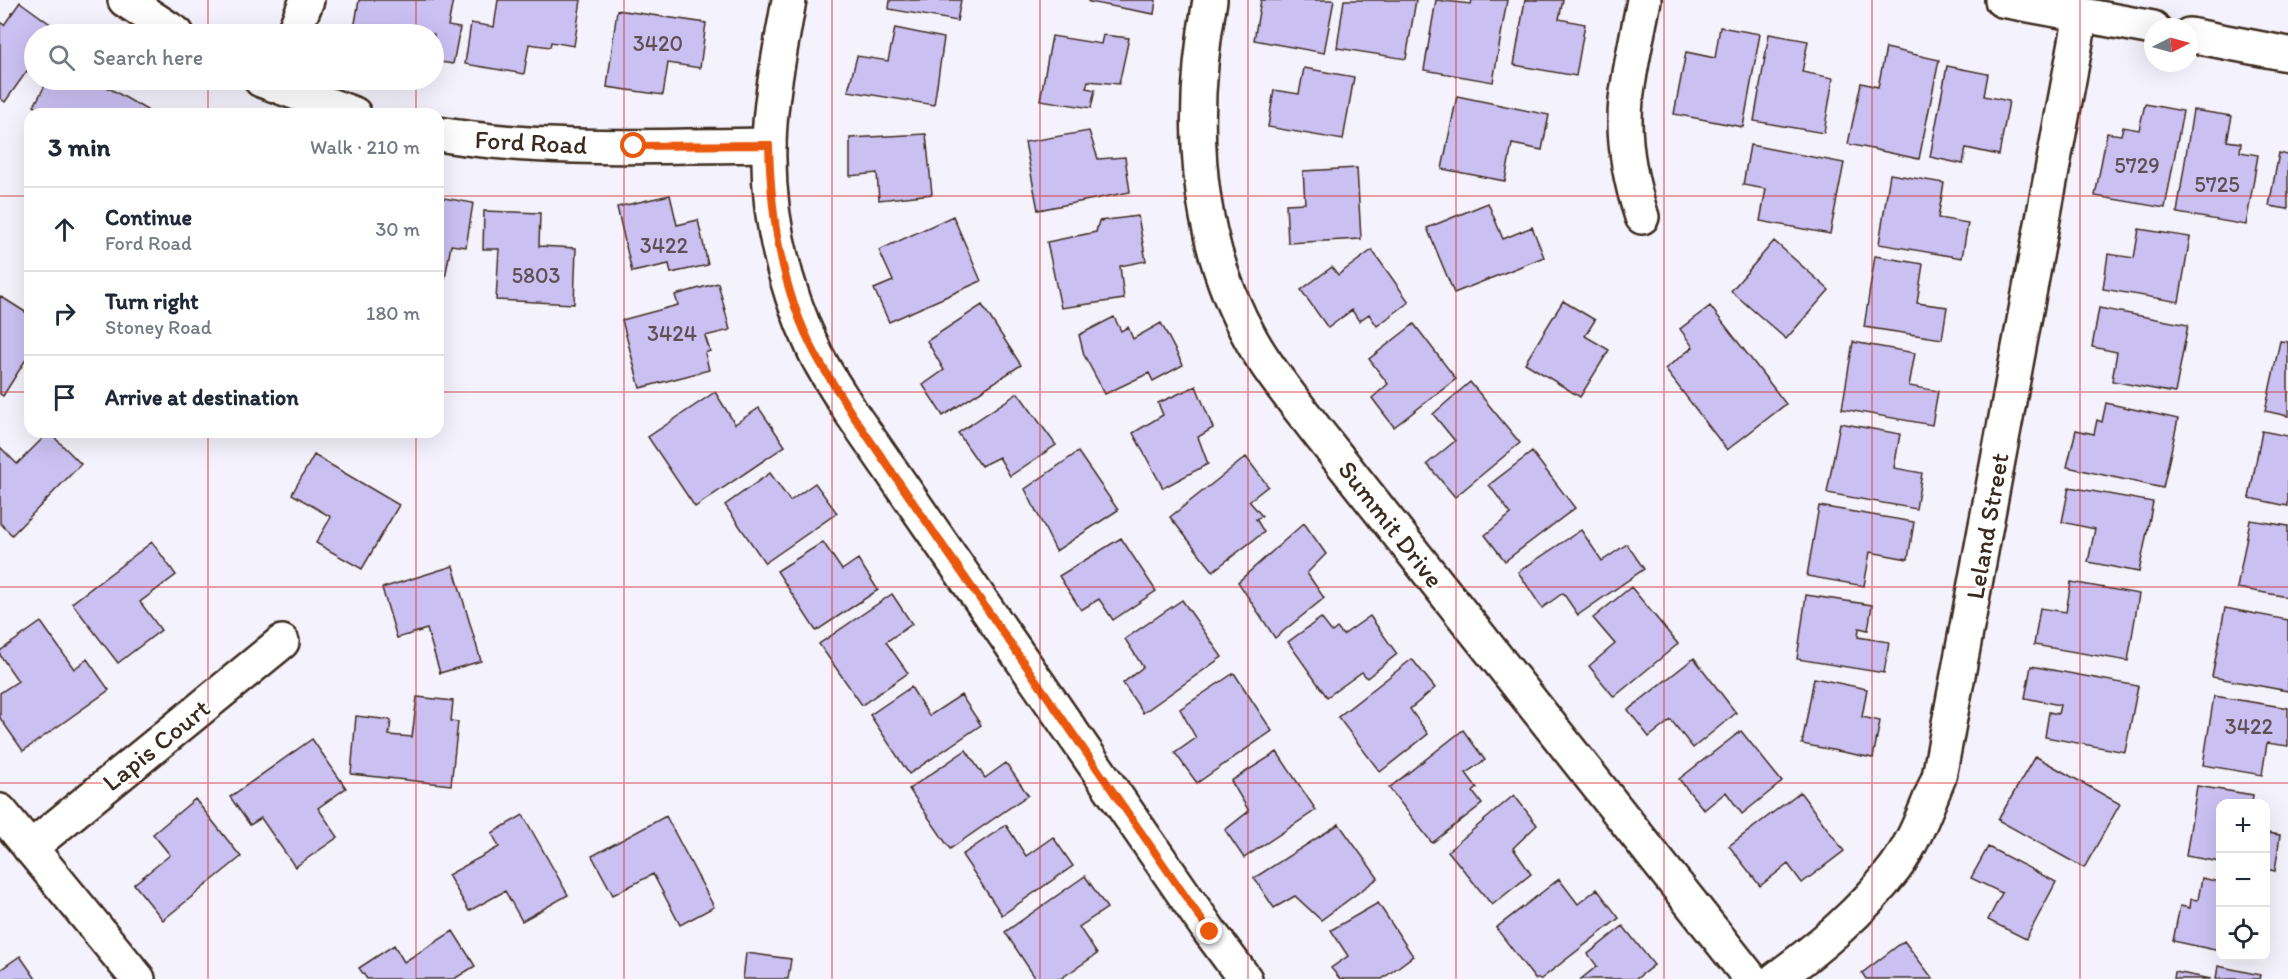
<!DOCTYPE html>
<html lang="en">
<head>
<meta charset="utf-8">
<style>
	:root { --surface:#fff; --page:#f2f2f3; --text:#1f2937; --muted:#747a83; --line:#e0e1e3 }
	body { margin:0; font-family:Itim,sans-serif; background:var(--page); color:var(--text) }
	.controls { position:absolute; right:18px; bottom:18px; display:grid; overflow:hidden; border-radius:12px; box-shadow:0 6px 24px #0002 }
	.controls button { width:54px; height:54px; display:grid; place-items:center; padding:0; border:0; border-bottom:2px solid var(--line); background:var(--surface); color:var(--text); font:30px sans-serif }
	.compass { position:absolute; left:2144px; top:18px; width:54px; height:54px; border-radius:50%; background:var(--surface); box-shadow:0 6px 24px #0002; rotate:84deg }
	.stop { position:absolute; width:18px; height:18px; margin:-14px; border:4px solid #ea580c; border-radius:50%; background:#fff }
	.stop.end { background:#ea580c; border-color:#fff; box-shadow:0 2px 6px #0008 }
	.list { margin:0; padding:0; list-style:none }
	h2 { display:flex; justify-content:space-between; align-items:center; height:78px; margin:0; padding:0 24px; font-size:26px }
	h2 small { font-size:20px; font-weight:400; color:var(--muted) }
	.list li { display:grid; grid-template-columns:39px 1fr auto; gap:18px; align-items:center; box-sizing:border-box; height:84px; padding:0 24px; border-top:2px solid var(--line) }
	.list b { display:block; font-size:22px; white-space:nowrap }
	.list p { margin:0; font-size:20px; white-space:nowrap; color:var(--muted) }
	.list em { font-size:20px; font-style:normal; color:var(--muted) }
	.icon { flex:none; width:33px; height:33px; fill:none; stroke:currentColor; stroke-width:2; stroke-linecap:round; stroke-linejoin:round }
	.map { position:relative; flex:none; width:2288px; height:979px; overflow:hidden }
	.search { position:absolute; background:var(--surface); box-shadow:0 6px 24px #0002; left:24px; top:24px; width:420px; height:66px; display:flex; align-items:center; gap:15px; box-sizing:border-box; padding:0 21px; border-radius:33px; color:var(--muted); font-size:22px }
	.panel { position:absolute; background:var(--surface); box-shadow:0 6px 24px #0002; left:24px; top:108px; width:420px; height:330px; border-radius:18px }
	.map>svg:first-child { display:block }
</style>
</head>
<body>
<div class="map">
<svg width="2288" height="979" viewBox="0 0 2288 979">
	<rect width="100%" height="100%" fill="#f4f2fc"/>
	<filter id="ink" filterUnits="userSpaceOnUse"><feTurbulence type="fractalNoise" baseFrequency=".0167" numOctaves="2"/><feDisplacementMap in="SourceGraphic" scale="12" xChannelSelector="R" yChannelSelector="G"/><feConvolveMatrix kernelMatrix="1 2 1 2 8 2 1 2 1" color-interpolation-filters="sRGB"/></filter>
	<g filter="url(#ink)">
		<path fill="#cac0f2" stroke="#3b2a1e" stroke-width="1.5" d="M359,0H453L448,26L460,28L453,64L434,61V34H385L354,29Z
			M498,0H581L574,46L551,42L550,47L529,44L524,74L465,64L471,23L494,27Z
			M890,0H961L957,21L889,9Z
			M1089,0H1156L1154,14L1089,2Z
			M1261,0H1334L1324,53L1254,40Z
			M1344,0H1416L1406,59L1337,48Z
			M1436,0L1471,4L1472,0H1507L1493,82L1424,70Z
			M1525,0H1563L1559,19L1585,24L1576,76L1514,65Z
			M20,2L57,29L53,34H34V61L5,102L0,98V22L4,25Z
			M617,10L706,23L700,68L668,63L663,95L607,87Z
			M1720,27L1760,34L1743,127L1674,114L1686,52L1715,58Z
			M895,28L944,38L934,105L848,91L857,56L888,61Z
			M1769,34L1808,41L1802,72L1833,78L1824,133L1754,121Z
			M1103,35L1129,38L1119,84L1088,81L1086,88L1095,90L1091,108L1040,100L1052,36L1101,44Z
			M1886,48L1939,60L1919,159L1848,144L1861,83L1878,87Z
			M1947,66L1988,74L1984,96L2009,101L1999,155L1966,148L1963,164L1930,157Z
			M1304,68L1354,77L1343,140L1268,127L1274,90L1299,94Z
			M48,80H111L107,87L147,110L145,114H46L34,106Z
			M1457,96L1549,115L1542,150L1512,144L1505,181L1442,169Z
			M2145,104L2183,111L2165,208L2095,196L2107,133L2121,135L2123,127L2139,130Z
			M2193,110L2232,116L2227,141L2241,143L2240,152L2258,155L2246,225L2177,213Z
			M1089,131L1098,159L1125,157L1130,192L1038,210L1025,142Z
			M926,134L932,194L879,200L877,173L850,176V138Z
			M1750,145L1844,163L1830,234L1760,221L1766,189L1743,185Z
			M2279,153L2288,155V209L2269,206Z
			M1357,168L1361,239L1288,243L1286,204L1305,203L1303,171Z
			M1890,174L1944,183L1938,218L1968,223L1962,258L1879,244Z
			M670,195L677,225L698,220L708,265L671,273L669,264L632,272L617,207Z
			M438,197L473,203L466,247L451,245L442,295L438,294Z
			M1488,203L1503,239L1532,227L1544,257L1454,293L1427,228Z
			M484,211L540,213L539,246L576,248L574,304L496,300L499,249H483Z
			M953,216L981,281L889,322L874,289L893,281L879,250Z
			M1138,216L1146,261L1120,266L1124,299L1061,308L1047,242L1096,232L1099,221Z
			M2139,229L2190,237L2179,302L2103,289L2108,254L2134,258Z
			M1774,241L1829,290L1786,339L1731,291Z
			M1372,250L1409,302L1377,326L1369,314L1359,321L1352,310L1328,328L1301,290L1332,267L1338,275Z
			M1875,256L1923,264L1917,303L1947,307L1942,339L1864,327Z
			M718,283L730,330L705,336L710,351L705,353L709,370L640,388L622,320L678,305L675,295Z
			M0,296L30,315V353L3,396L0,394Z
			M1563,301L1595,320L1585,336L1609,350L1580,397L1525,363Z
			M982,305L1021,365L943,416L923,385L944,370L927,341Z
			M1710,306L1786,404L1727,450L1665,369L1693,347L1680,329Z
			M2099,308L2188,325L2175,393L2112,381L2117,352L2092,347Z
			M1114,317L1121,331L1128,327L1133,339L1161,323L1183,365L1153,381L1149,373L1105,394L1084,355L1079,335Z
			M1414,324L1456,379L1394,427L1372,398L1388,384L1369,359Z
			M2280,341L2288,342V416L2265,411Z
			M1853,342L1915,353L1909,386L1938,391L1932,425L1842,409Z
			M1470,382L1520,443L1455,497L1427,464L1455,441L1433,414Z
			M1196,386L1213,428L1198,437L1208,464L1163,488L1133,433L1163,415L1158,403Z
			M715,392L735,424L759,408L785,446L695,507L648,437Z
			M1018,393L1056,445L1010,476L999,457L981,466L958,433Z
			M2106,403L2178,419L2163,488L2067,467L2076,430L2094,434L2097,420L2102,422Z
			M1840,423L1900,434L1894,468L1922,473L1916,509L1827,493Z
			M2262,431L2288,436V506L2249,498Z
			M49,432L81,464L12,535L0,523V447L17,464Z
			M1078,452L1118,510L1056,551L1025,489Z
			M1532,452L1575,508L1505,561L1485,535L1511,514L1489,485Z
			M314,455L399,505L362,569L316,543L331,517L292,494Z
			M1246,457L1268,486L1249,501L1262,516L1256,519L1264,532L1213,571L1170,517Z
			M770,473L790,501L815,483L837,513L765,563L725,505Z
			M2069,487L2153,502L2139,572L2088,562L2095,529L2062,522Z
			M1819,506L1914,522L1908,559L1870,552L1864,586L1807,576Z
			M2250,520L2288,526V597L2237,588Z
			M1304,523L1326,554L1307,573L1324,598L1275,638L1238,582Z
			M1581,530L1602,561L1627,544L1644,569L1578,615L1563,593L1542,608L1518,572Z
			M1121,538L1156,591L1113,620L1099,599L1081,610L1059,576Z
			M152,542L176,575L140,602L161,630L118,663L72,603Z
			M823,542L842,570L858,559L878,590L816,631L777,571Z
			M453,566L481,661L440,673L427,629L397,638L382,588Z
			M2071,582L2139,594L2128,661L2034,645L2040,608L2066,612Z
			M1631,587L1678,644L1614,697L1589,666L1615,644L1593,618Z
			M892,594L912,624L886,642L908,673L862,705L819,644Z
			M1806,595L1872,605L1868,630L1859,628L1858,637L1889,642L1884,673L1797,659Z
			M1182,600L1222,657L1143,713L1123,683L1143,667L1125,639Z
			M2225,608L2288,620V691L2212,677Z
			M1370,616L1397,654L1367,678L1362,672L1327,697L1288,642L1321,618L1332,632L1337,628L1343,635Z
			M41,622L74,669L87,659L109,690L23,751L0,718V693L18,681L0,655V651Z
			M1694,658L1736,713L1693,748L1671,720L1649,737L1628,710Z
			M1412,659L1435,688L1410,709L1428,734L1380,772L1338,717Z
			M2031,666L2138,686L2125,752L2045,737L2049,712L2058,714L2060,705L2025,698Z
			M1234,673L1272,731L1197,783L1175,753L1196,738L1180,709Z
			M1814,678L1867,689L1862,717L1880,721L1873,758L1802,744Z
			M911,687L929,716L961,695L981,725L909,774L870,715Z
			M2214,696L2288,708V746L2267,743L2262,775L2203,765Z
			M417,697L453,701L451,721L458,722L451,785L351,774L356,716L391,720L389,735L412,737Z
			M1463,730L1485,760L1466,773L1477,788L1473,792L1482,804L1432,843L1389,788Z
			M1741,731L1782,782L1742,814L1726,792L1704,810L1679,779Z
			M312,739L346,788L318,808L338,837L295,867L261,818L250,825L230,797Z
			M966,750L985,778L1006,763L1028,795L950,849L909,789Z
			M1277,752L1316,810L1244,858L1225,830L1249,811L1231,781Z
			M2035,756L2120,804L2084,868L1998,820Z
			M2197,786L2253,795L2252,804H2220V862L2186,856Z
			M1800,792L1844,851L1802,883L1788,864L1760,886L1729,846Z
			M1514,795L1537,825L1513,848L1531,874L1492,905L1448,851Z
			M195,799L241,857L163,920L134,884L170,855L153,834Z
			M523,815L568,895L522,921L505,891L469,911L448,875L499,847L492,833Z
			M666,816L714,907L680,925L653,874L613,895L592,856Z
			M1339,824L1378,878L1321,920L1295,896L1274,908L1254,878Z
			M1006,825L1026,856L1053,837L1073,866L1002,915L962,855Z
			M2266,833L2280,835L2275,871L2266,869Z
			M1988,847L2056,882L2026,939L1988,920L2002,893L1971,878Z
			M1085,876L1107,908L1079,927L1097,954L1060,979H1036L1005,932Z
			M2202,878L2220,882V951L2173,941L2180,906L2190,908L2191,899L2198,900Z
			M1559,879L1578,904L1597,889L1619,918L1541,979H1535L1496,928Z
			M1378,903L1413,956L1382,979H1340L1331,968L1348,956L1331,930Z
			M1623,926L1654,965L1636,979H1581L1597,966L1588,954Z
			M453,931L475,966L454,979H367L359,968L394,945L404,962Z
			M1904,941L1933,979H1866L1862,973Z
			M746,953L791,959L788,979H743Z
			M20,956L36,979H0V970Z
			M2218,966L2260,975L2259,979H2216Z
			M2175,972L2211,979H2174Z"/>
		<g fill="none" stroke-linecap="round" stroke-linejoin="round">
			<g stroke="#3b2a1e" stroke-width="38">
				<path id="minor" d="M789,0C781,48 770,96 769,144C767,216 784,287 815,352C825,373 840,394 852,414L1210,932L1245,979
					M1210,0C1189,115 1193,237 1252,341C1270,373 1294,401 1316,430L1751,979
					M2002,0L2153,28
					M293,34L307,0
					M2189,35L2288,54
					M1642,217C1630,180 1622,140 1626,100C1630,66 1638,33 1644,0
					M30,848L282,642
					M1776,979C1820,946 1861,913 1895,868C1915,841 1926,808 1939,777L2081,15"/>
			</g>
			<g stroke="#3b2a1e" stroke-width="38">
				<path id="tertiary" d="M125,0L177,34
					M261,80L354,114
					M438,134C547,152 659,146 769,145
					M0,811L138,979"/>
			</g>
			<use href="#minor" stroke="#fff" stroke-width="33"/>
			<use href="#tertiary" stroke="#fff" stroke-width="33"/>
		</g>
	</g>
	<g fill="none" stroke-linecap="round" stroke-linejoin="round" filter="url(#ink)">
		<path stroke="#ea580c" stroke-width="8" d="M634,146L769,145C771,217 781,290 816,355C827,375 840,394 852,414L1210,932"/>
	</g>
	<path fill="none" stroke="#d62828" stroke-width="1.5" stroke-opacity="0.55" d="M208,0V34M416,0V34M624,0V979M832,0V979M1040,0V979M1248,0V979M1456,0V979M1664,0V979M1872,0V979M2080,0V979M208,80V114M416,80V114M0,196H30M438,196H2288M0,392H30M438,392H2288M208,432V979M416,432V979M0,587H2288M0,783H2288"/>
	<g text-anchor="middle" stroke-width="6" stroke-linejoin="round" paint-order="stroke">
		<g font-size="22" fill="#5f5053">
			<text x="658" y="51">3420</text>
			<text x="2137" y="173">5729</text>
			<text x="2217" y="192">5725</text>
			<text x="664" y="253">3422</text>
			<text x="536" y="283">5803</text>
			<text x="672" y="341">3424</text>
			<text x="2249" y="734">3422</text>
		</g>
		<g font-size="26" fill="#3b2a1e" stroke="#fff">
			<text transform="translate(531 142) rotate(3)" y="9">Ford Road</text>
			<text transform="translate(1391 524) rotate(52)" y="9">Summit Drive</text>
			<text transform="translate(1987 526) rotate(-80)" y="9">Leland Street</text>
			<text transform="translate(156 745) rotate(-39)" y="9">Lapis Court</text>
		</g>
	</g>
</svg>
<div class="controls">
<button>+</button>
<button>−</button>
<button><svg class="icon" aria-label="locate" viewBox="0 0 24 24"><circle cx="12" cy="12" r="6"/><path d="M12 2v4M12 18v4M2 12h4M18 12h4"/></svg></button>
</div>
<svg class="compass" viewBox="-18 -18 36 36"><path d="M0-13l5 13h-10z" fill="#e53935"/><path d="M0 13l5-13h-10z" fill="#747a83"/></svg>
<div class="stop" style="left:634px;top:146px"></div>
<div class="stop end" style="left:1210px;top:932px"></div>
<div class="search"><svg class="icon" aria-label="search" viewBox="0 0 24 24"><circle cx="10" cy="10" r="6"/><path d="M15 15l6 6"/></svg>Search here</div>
<section class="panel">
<h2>3 min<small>Walk · 210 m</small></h2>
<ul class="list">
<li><svg class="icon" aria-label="ahead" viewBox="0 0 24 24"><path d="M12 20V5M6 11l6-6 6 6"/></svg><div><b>Continue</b><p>Ford Road</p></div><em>30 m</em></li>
<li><svg class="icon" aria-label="right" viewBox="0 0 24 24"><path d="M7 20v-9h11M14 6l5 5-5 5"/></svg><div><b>Turn right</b><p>Stoney Road</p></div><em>180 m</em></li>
<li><svg class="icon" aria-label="arrive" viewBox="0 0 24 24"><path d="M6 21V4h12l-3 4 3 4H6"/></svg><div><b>Arrive at destination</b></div></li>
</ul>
</section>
</div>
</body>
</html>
